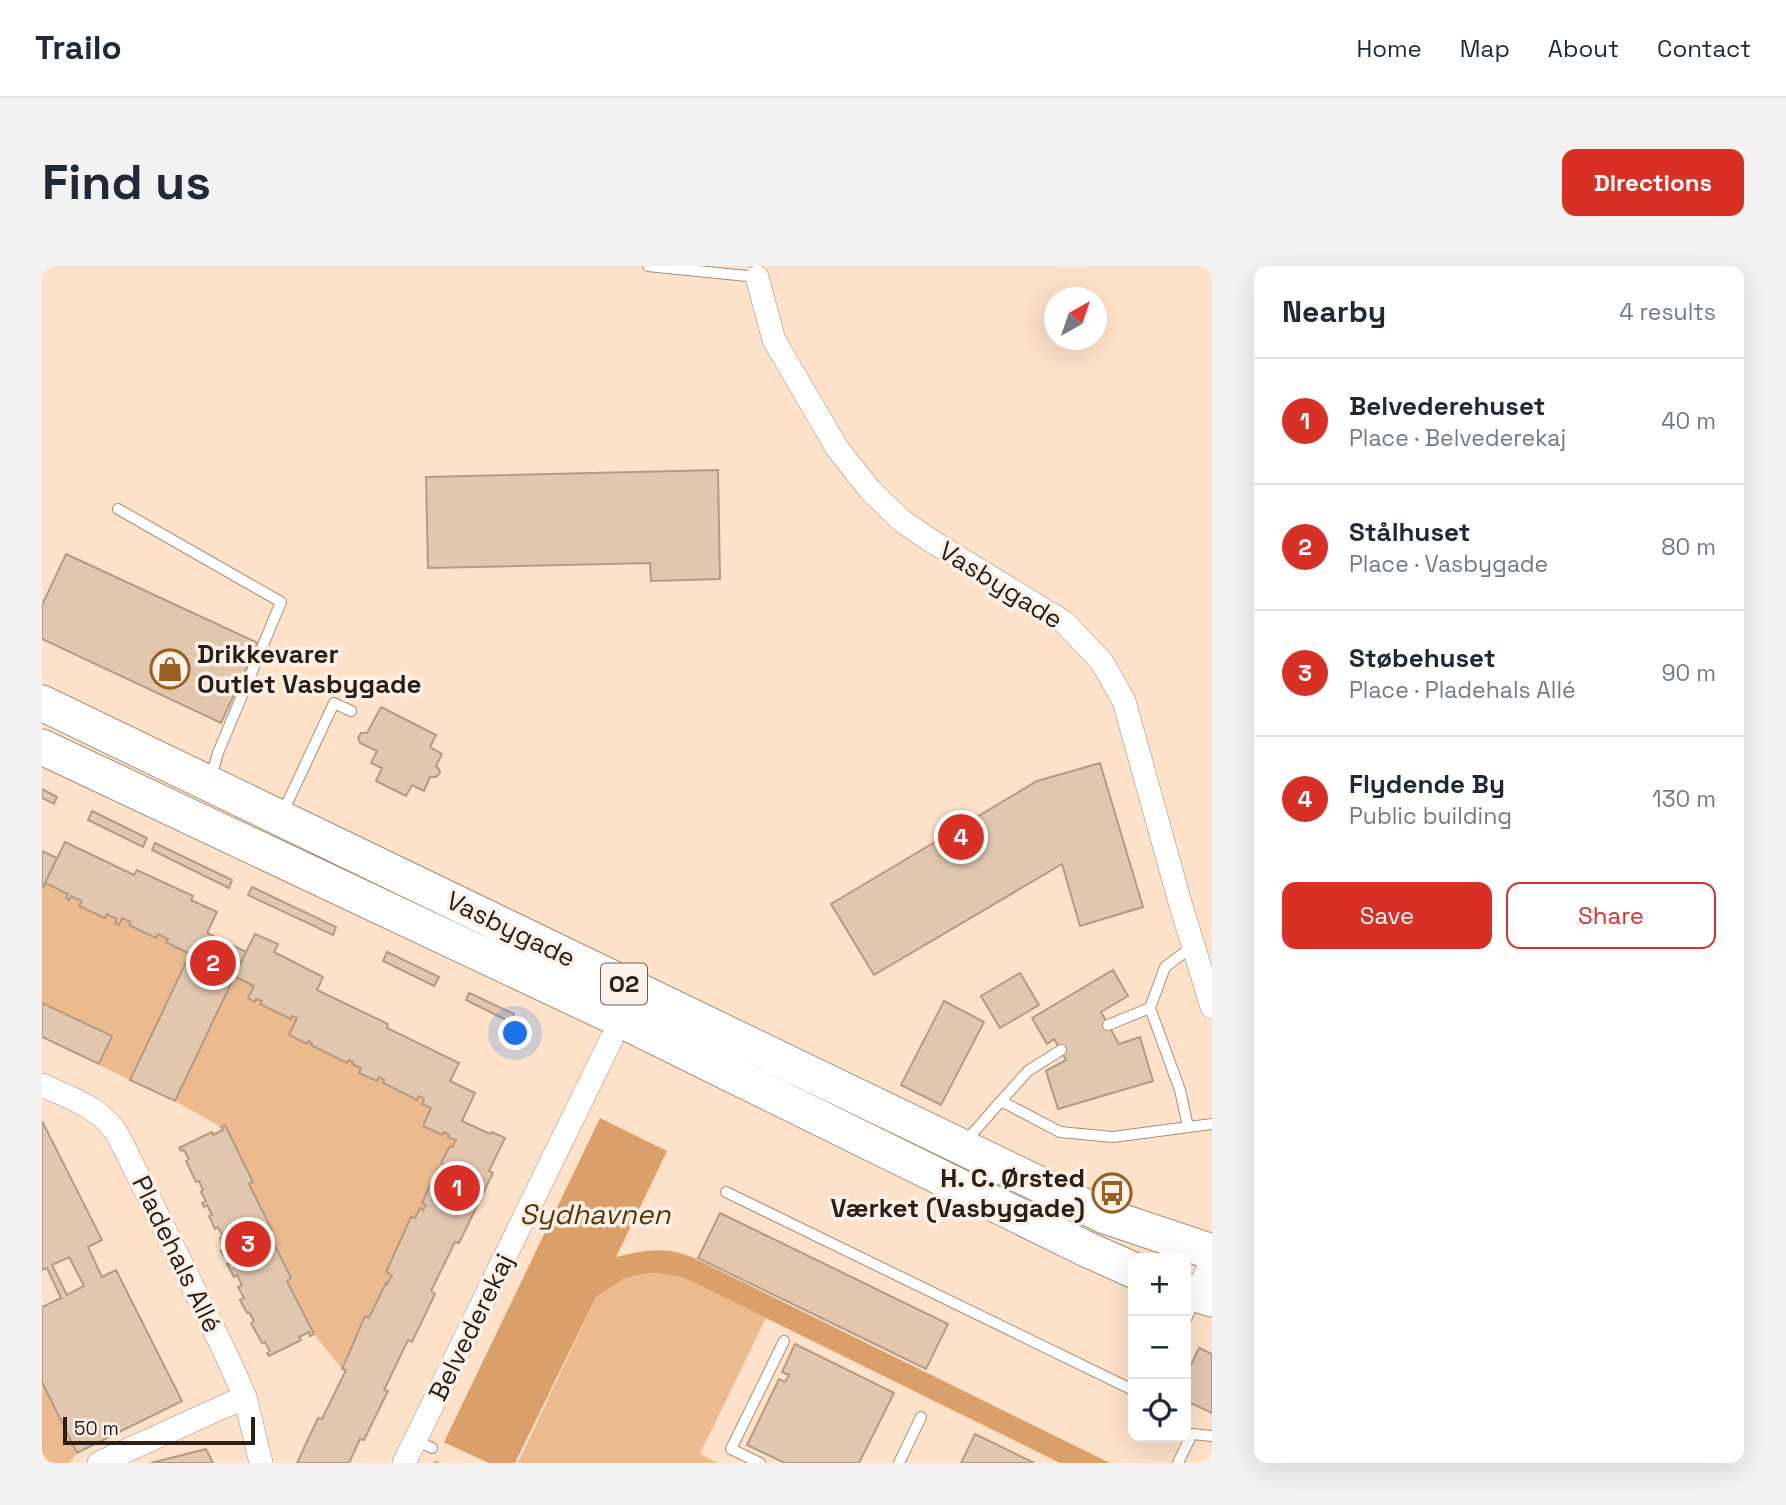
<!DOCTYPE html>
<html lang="en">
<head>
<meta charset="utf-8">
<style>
	:root { --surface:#fff; --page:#f2f2f3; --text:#1f2937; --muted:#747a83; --line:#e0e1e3; --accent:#d93025 }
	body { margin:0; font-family:"Space Grotesk",sans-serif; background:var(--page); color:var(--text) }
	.controls { position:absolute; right:21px; bottom:21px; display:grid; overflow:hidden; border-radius:14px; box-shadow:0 7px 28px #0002 }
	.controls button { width:63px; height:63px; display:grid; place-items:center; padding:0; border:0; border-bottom:2px solid var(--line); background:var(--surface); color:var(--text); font:35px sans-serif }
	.compass { position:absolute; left:1002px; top:21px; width:63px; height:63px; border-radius:50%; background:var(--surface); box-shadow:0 7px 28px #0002; rotate:40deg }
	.scale { position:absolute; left:21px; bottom:18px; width:192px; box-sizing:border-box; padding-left:7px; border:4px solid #291f16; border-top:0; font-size:19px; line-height:24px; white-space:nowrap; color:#291f16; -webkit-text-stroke:5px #fdf1e8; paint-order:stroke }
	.you { position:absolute; left:474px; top:768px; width:24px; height:24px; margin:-18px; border:5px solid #fff; border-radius:50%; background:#1a73e8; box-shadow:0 0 0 10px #1a73e833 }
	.badge { display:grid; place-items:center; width:46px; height:46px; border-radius:50%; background:var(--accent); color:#fff; font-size:23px; font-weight:700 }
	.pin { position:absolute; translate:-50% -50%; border:4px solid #fff; box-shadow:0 2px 7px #0006 }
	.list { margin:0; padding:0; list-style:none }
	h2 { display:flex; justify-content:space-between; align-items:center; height:91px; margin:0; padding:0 28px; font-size:30px }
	h2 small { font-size:23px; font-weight:400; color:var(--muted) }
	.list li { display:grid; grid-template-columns:46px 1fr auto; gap:21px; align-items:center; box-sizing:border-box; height:126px; padding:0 28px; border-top:2px solid var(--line) }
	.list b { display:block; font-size:26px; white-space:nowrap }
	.list p { margin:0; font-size:23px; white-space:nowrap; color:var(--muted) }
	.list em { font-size:23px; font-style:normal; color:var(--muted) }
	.actions { display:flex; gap:14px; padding:21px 28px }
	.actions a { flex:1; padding:16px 0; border:2px solid var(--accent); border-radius:14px; text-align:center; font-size:24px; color:var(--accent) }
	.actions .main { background:var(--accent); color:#fff }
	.icon { flex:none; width:38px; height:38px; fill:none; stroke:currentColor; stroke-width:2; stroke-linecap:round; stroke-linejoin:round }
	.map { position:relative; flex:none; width:1170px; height:1197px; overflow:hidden; border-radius:14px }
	header { display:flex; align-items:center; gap:42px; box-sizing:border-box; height:98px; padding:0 35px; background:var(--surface); border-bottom:2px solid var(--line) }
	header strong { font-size:33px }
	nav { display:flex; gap:38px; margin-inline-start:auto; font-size:24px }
	.intro { display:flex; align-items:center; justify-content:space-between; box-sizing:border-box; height:168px; padding:0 42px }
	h1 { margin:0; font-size:49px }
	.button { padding:18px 32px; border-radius:14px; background:var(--accent); color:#fff; font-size:24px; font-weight:700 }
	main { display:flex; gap:42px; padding:0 42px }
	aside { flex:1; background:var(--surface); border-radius:14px; box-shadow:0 7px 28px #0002 }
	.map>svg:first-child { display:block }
</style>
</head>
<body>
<header>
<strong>Trailo</strong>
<nav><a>Home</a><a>Map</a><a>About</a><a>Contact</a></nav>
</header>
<div class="intro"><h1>Find us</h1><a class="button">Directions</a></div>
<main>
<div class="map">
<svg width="1170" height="1197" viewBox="0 0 1170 1197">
	<rect width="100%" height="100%" fill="#fde1c8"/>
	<path fill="#ebbb8f" d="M3,617L26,628L24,633H27L29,630L40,635L38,639L75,653L73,657L77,659L80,652L89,656L87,658L114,672L116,668L126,673L124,676L148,688L88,814L0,771V623Z
		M192,710L212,720L206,732L213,736L214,733L220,735L218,738L248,753L250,750L255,752L247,769L265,777L267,775L270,777L269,779L305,797L307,794L311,796L310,798L319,802L317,807L335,815L337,811L342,814L341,818L374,834L377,830L382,833L389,842L381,860L400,869L402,866L407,869V871L414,874L410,881L408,880L400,897L403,899L401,904L396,902L380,937L384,939L381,944L378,943L373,952L369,951L344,1005L350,1009L327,1052L322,1051L300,1103L272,1068L245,1015L249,1012L226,966L230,964L207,918L211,916L182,859L179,861L133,835Z
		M609,1007L635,1010L649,1015L724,1052L658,1188L676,1197H476L554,1031L581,1013Z
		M0,1116L35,1187L27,1197H0Z"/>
	<path fill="#dba069" d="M558,852L625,885L574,991C602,984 622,980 650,991L1068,1197H1018L649,1015L635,1010L620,1008L609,1007L593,1010L581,1013L554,1031L473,1197H392Z"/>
	<path fill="#fde1c8" d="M399,1175L447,1197H398L390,1193Z"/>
	<path fill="#e2c7af" stroke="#b59b84" stroke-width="2" fill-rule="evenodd" d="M676,204L678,313L609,315L608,297L386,302L384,211Z
		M24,288L216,377L179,457L0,373V339Z
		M339,441L394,469L388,481L400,488L394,500L397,503L398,507L394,511H388L382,525L370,519L364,530L334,515L340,502L329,497L335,485L318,477L316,472L319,467H325Z
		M1058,497L1101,641L1038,660L1020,598L832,709L789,638L995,515Z
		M0,523L15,531L12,538L0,532Z
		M50,545L105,572L101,581L46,554Z
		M23,576L92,609L95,604L151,630L149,634L175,646L165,667L204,686L133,835L88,814L148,688L124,676L126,673L116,668L114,672L87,659L89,656L80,652L77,659L73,657L75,653L65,648L63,652L37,640L40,635L29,630L27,634L24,632L26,628L3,617Z
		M113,577L190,614L187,622L110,584Z
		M0,585L15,592L0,623Z
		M210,621L294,661L291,669L206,629Z
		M213,668L236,678L232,686L281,711L275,724L346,758L345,762L417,797L408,815L433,827L420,855L448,868L450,866L463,872L447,905L451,907L417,977L413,976L389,1025L393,1028L370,1076L366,1074L342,1124L346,1125L322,1174L318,1173L307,1197H255L276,1152L280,1153L304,1104L300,1103L323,1050L327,1052L344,1017L345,1018L350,1009L344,1006L369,951L373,952L378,942L381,944L384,939L380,937L396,902L401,904L403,899L399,897L408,880L410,881L414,874L406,871L407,869L402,866L400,869L381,860L389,842L380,838L382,833L377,830L375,834L341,817L342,814L337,811L335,815L317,807L319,802L310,798L311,796L307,794L305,797L269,779L270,777L267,775L265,778L247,769L255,752L250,750L249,753L218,738L220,735L214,733L213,736L206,732L212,720L192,710Z
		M345,686L397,711L392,720L341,695Z
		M1071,704L1086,730L1059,746L1077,778L1098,771L1111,815L1016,843L1004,805L1024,794L1012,773L1005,778L990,752Z
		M978,707L997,739L958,762L939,730Z
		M427,727L472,748L468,756L424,734Z
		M902,735L942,756L899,839L859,819Z
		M0,737L70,770L57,798L0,771Z
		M0,855L60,974L46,981L60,1011L74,1004L140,1135L35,1187L0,1116V1041L19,1032L5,1002L0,1004ZM27,991L42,1020L25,1029L10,999Z
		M183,859L211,916L207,918L230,964L226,966L249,1012L245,1015L272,1068L268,1070L267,1066L257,1071L259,1074L227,1090L225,1087L228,1085L223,1076L220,1077L209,1057L212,1055L207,1046L205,1047L198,1034L202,1032L196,1021L200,1019L195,1009L192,1011L185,998L189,997L184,987L181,989L179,985L183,984L178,972L181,971L176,961L173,963L167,950L170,949L165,939L162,941L160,937L164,935L159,926L161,924L157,915L154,916L144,895L147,893L142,884L139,885L137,882L170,866L171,869L181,864L179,861Z
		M678,947L906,1058L884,1103L656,992Z
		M753,1078L852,1127L817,1197H743L705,1179L737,1113L743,1116L747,1109L740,1106Z
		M1157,1082L1170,1088V1147L1144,1135V1109Z
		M933,1168L992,1197H919Z
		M164,1183L171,1197H109Z"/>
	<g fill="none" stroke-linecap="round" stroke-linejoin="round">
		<g stroke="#a78e77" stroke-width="12">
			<path id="service" d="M606,0L715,11
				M76,243L239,336L176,487L172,501L168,511
				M241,546L292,437L309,445
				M1066,759L1108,742
				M959,835L986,805L1019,784
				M1146,861L1138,824L1108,742L1123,701L1151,680
				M923,876L959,835L1018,866L1071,871L1170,858
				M684,926L1091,1124
				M1144,1053L1153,1033
				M373,1174L390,1182
				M718,1197L689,1183L742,1075
				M857,1197L879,1151
				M1136,1197L1150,1168L1170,1170"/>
		</g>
		<g stroke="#a78e77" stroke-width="24">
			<path id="minor" d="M715,11L732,74L795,182L828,224L860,255L891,276L1022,356L1060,396L1082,435L1139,640L1170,741
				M0,819C28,832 61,842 77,871L182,1084L203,1131L219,1197
				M1155,1029L1170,994
				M57,1197L203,1131
				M362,1197L569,774"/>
		</g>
		<g stroke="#a78e77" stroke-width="37">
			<path id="primary" d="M0,437L1063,950L1170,986
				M0,481L579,754L1042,982L1091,1004
				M1144,1025L1170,1033"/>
		</g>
		<use href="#service" stroke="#fff" stroke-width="10"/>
		<use href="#minor" stroke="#fff" stroke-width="23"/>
		<use href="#primary" stroke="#fff" stroke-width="35"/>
	</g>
	<defs>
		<g id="shop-ring" transform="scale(2.0125)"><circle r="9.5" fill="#fdf1e8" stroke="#9a5f1f" stroke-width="1.5"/><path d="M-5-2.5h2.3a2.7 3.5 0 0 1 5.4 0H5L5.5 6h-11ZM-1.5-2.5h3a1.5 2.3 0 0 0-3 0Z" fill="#9a5f1f"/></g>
		<g id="bus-ring" transform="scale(2.0125)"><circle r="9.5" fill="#fdf1e8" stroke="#9a5f1f" stroke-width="1.5"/><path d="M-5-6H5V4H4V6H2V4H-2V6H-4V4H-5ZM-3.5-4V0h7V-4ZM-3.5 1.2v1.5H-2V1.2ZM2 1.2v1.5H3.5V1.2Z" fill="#9a5f1f"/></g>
	</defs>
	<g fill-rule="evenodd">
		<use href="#shop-ring" x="128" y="403"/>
		<use href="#bus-ring" x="1070" y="927"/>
	</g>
	<g text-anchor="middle" stroke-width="7" stroke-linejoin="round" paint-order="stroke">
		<rect fill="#fdf1e8" stroke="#695e55" stroke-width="2" x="559" y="697.5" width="46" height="41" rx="5"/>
		<g font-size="24" font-weight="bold" fill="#291f16">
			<text x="582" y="726">O2</text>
		</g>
		<g font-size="26" fill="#291f16" stroke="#fdf1e8">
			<text transform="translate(959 319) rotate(32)" y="9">Vasbygade</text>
			<text transform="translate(469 663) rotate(26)" y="9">Vasbygade</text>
			<text transform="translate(135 988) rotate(64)" y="9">Pladehals Allé</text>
			<text transform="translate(429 1061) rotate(-64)" y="9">Belvederekaj</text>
		</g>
		<g font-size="26" font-weight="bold" fill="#291f16" stroke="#fdf1e8" text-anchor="start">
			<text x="155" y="397">Drikkevarer<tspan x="155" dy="30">Outlet Vasbygade</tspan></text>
			<text x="1043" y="921" text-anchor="end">H. C. Ørsted<tspan x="1043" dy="30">Værket (Vasbygade)</tspan></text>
		</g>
		<g font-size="28" font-style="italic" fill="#5d360a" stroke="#fdf1e8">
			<text x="553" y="958">Sydhavnen</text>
		</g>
	</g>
</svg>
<div class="controls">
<button>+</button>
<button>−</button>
<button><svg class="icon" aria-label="locate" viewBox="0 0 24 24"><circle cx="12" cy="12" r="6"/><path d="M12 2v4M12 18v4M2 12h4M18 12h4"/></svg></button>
</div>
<svg class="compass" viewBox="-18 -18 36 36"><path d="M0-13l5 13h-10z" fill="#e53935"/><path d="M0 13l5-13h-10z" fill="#747a83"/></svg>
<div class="scale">50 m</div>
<div class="you"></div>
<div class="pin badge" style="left:415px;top:922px">1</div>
<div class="pin badge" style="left:171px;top:697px">2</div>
<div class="pin badge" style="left:206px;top:978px">3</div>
<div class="pin badge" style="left:919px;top:571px">4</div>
</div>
<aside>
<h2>Nearby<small>4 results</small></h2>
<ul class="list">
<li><span class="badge">1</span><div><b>Belvederehuset</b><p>Place · Belvederekaj</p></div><em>40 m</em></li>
<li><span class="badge">2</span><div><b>Stålhuset</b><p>Place · Vasbygade</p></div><em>80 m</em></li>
<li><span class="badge">3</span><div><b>Støbehuset</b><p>Place · Pladehals Allé</p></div><em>90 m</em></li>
<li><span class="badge">4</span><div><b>Flydende By</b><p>Public building</p></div><em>130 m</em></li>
</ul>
<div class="actions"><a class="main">Save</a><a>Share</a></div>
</aside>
</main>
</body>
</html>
